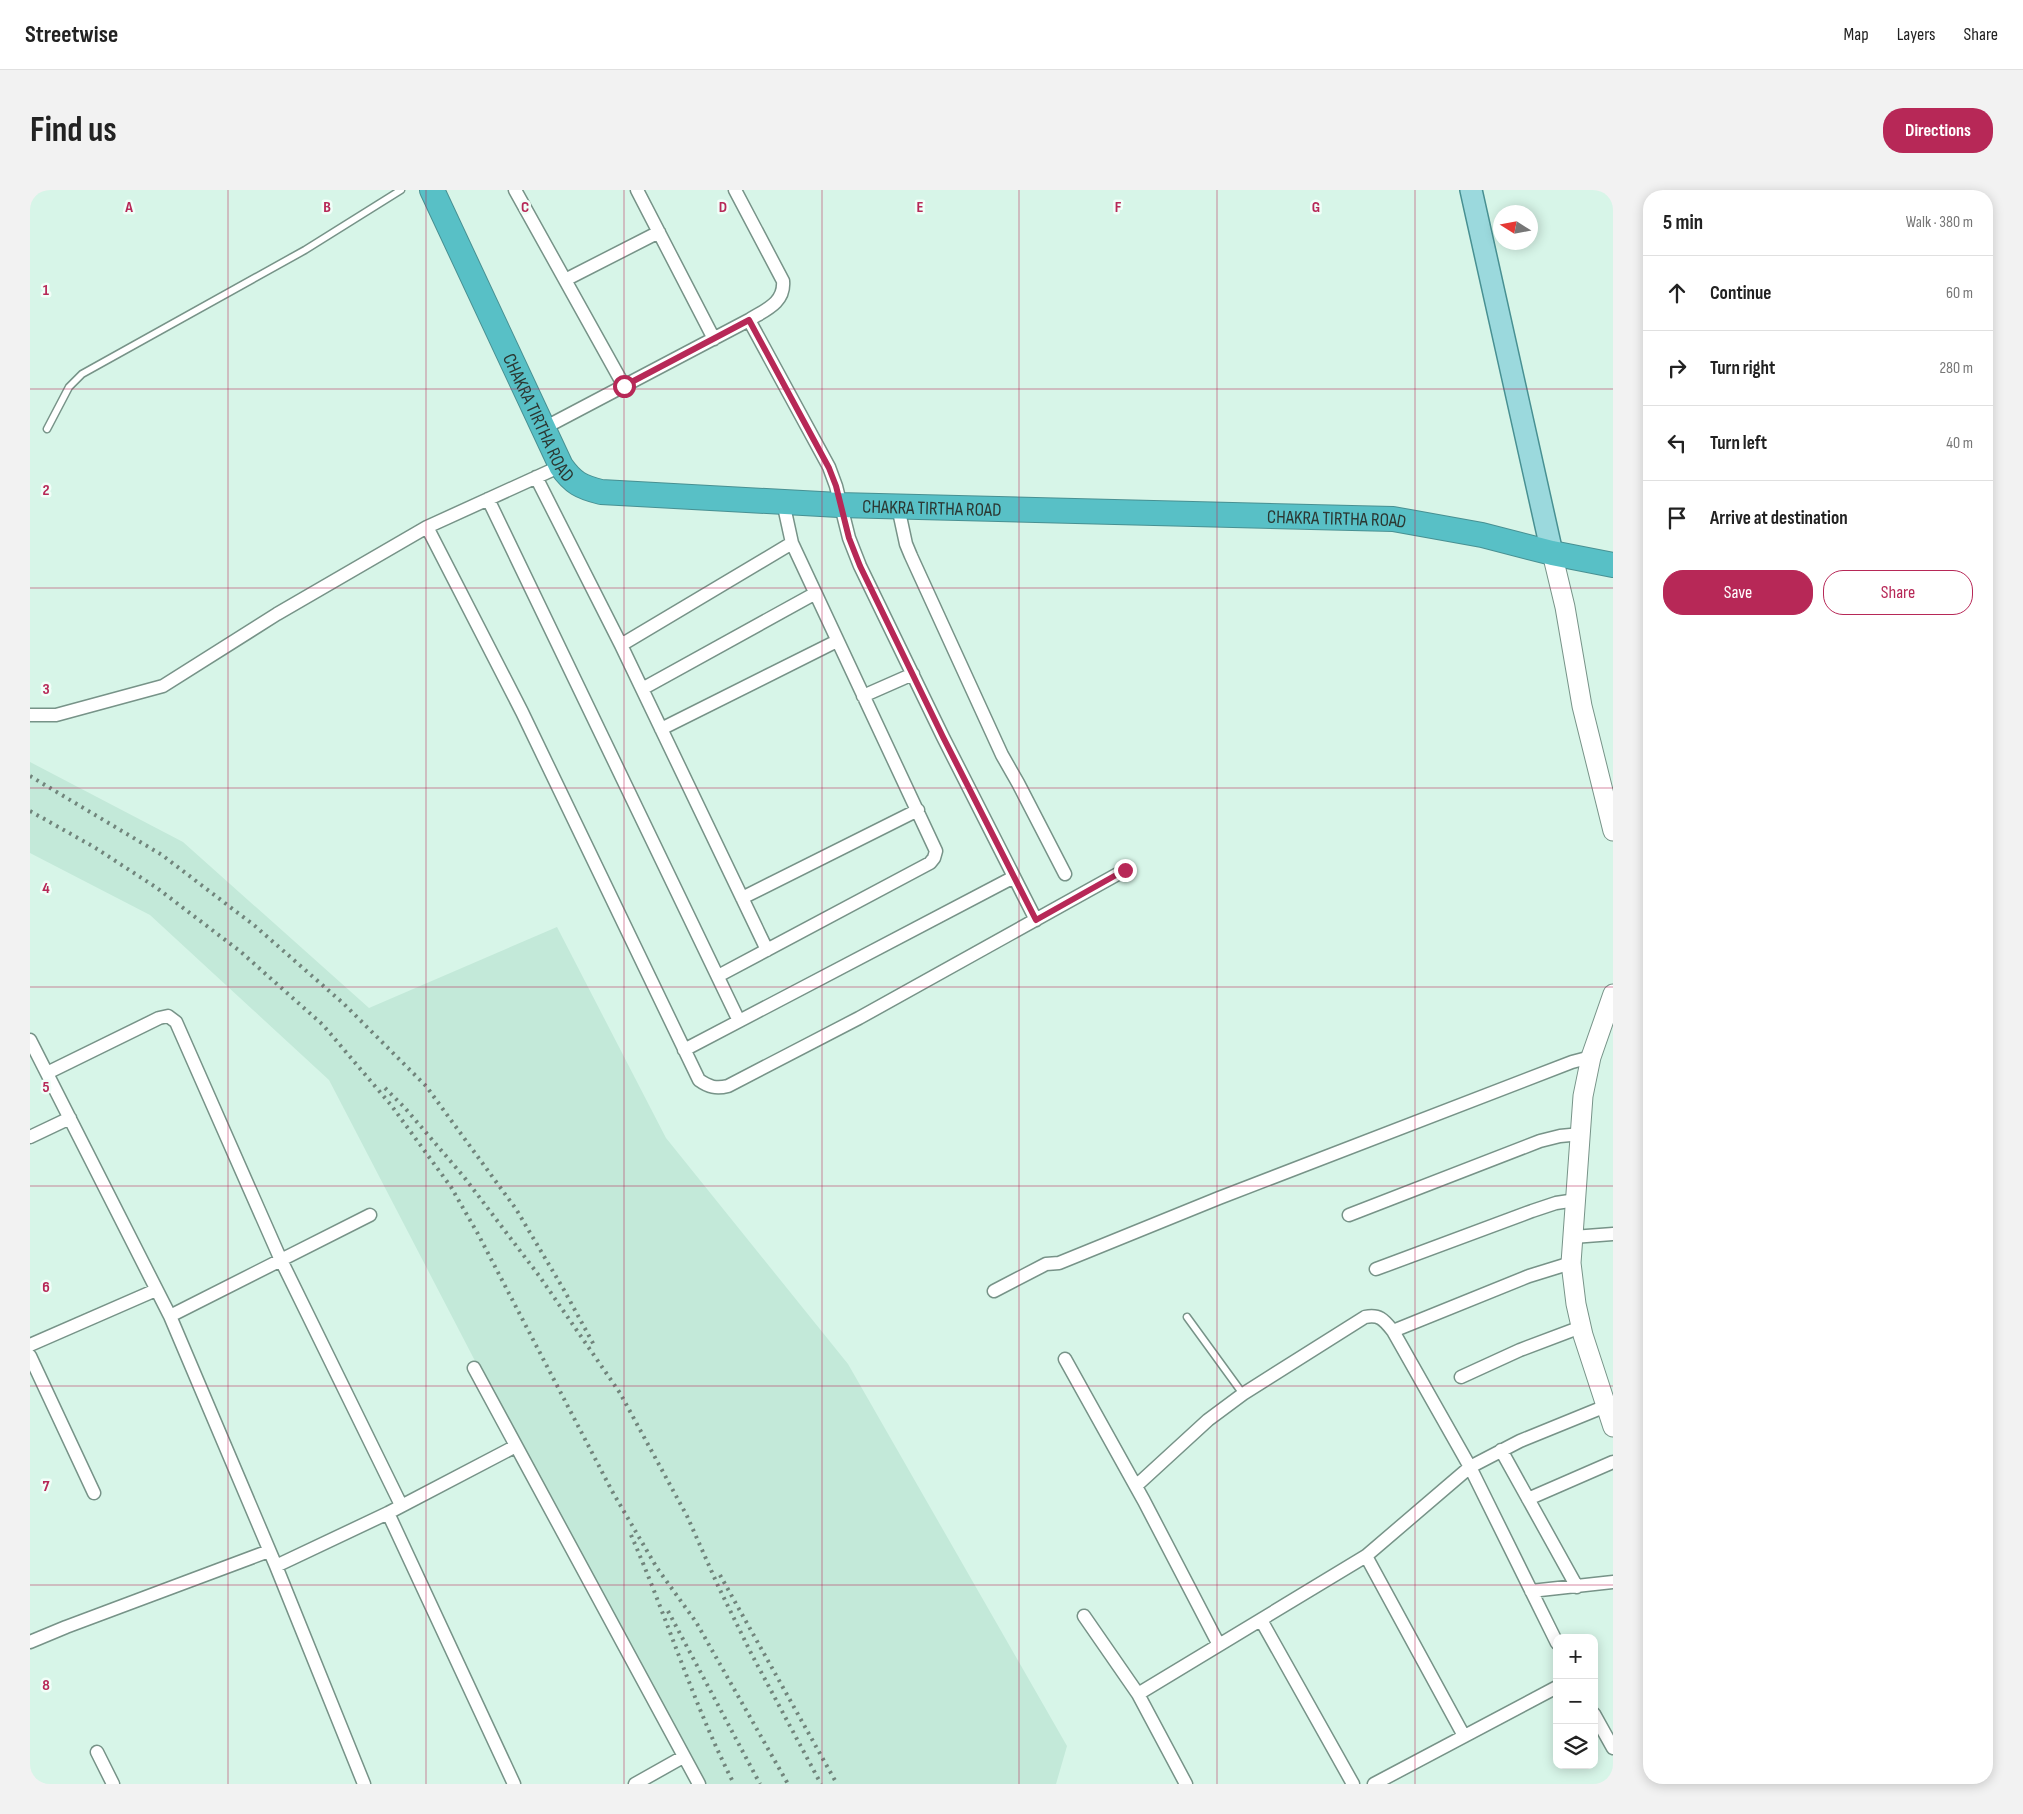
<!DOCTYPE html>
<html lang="en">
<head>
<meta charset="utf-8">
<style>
	:root { --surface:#fff; --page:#f2f2f2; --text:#222; --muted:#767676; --line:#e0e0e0; --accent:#b72857 }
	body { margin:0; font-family:"Sofia Sans Condensed",sans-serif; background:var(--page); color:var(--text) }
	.controls { position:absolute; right:15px; bottom:15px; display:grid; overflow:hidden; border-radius:10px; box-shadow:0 2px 12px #0003 }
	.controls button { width:45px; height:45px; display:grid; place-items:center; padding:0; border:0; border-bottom:1px solid var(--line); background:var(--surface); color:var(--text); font:25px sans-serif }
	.compass { position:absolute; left:1463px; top:15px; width:45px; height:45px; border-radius:50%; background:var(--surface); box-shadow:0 2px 12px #0003; rotate:281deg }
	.stop { position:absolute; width:15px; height:15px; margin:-11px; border:4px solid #b72857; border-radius:50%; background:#fff }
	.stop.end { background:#b72857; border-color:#fff; box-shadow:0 1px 5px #0008 }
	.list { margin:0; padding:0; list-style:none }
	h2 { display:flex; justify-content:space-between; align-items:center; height:65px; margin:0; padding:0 20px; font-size:21px }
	h2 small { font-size:16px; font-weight:400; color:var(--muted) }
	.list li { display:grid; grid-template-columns:32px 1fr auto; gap:15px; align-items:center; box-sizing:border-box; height:75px; padding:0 20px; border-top:1px solid var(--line) }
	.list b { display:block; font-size:19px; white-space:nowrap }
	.list em { font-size:16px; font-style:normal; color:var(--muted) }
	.actions { display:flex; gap:10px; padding:15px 20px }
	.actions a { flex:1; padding:11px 0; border:1px solid var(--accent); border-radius:20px; text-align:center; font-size:18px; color:var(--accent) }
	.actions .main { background:var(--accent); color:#fff }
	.icon { flex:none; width:28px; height:28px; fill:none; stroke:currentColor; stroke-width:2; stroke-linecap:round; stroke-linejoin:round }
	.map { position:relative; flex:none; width:1583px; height:1594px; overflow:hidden; border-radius:20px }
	header { display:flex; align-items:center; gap:30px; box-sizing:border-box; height:70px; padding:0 25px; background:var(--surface); border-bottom:1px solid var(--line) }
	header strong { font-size:24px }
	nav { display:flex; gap:28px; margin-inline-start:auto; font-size:18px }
	.intro { display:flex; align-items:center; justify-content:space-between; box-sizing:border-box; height:120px; padding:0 30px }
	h1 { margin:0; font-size:35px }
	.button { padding:12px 22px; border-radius:20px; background:var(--accent); color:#fff; font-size:18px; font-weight:700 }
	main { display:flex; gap:30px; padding:0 30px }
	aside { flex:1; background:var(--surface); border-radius:20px; box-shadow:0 2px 12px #0003 }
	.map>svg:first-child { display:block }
</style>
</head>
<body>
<header>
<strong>Streetwise</strong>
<nav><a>Map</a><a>Layers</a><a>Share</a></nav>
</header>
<div class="intro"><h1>Find us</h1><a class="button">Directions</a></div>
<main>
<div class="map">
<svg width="1583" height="1594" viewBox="0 0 1583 1594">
	<rect width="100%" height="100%" fill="#d7f5e8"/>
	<path fill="#c3e9d9" d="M0,572L153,652L339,818L527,737L636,948L818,1174L1037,1556L1026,1594H665L299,890L120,725L0,663Z"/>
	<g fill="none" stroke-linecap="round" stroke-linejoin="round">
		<g stroke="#779388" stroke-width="9">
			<path id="lane" d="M17,239L39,197L52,184L275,60L371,0
				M1157,1127L1213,1204"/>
		</g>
		<g stroke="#779388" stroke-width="15">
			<path id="street" d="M485,0L594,196
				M607,0L684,149
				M535,90L629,42
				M719,130L799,277L806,296L819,348L830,376L913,547L1006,730
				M514,238L719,130C735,120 755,113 753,91L705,0
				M506,287L591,455L737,760
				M458,309L709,831
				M868,317L876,354L881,366L972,565L988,593L1035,684
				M397,337L492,522L669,890C679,897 686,899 698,896L829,828L1095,680
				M591,455L762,353
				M612,499L784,404
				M833,506L883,484
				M0,525H26L133,496L247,424L397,337L531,276
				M631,539L807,451
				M712,708L888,620
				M688,786L900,673L904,668L906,661L762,353L753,312
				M0,850L140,1126L246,1376L334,1594
				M654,860L984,687
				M17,883L129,828L138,826L146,832L250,1068L371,1315
				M0,947L40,928
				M1319,1025L1510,951L1530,946L1551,944
				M1543,1047L1583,1044
				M1346,1079L1502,1021L1526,1013L1546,1010
				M964,1101L1016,1074L1029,1073L1189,1008L1542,872L1561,867
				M140,1126L340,1025
				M1363,1141L1499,1086L1541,1073
				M0,1155L126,1100
				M0,1166L64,1303
				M1035,1169L1114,1311L1189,1455
				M444,1178L669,1594
				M1431,1187L1490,1160L1551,1137
				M1471,1260L1547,1397
				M1106,1296L1178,1230L1213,1204L1335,1127C1350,1124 1354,1130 1363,1141L1440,1277L1527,1453
				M1498,1309L1583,1272
				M358,1323L484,1594
				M1336,1366L1434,1546
				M246,1376L358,1323L486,1256
				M1501,1401L1583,1392
				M1054,1426L1108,1504L1156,1594
				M1231,1430L1323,1594
				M0,1452L36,1437L239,1361
				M1108,1504L1336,1366L1440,1277L1490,1251L1576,1216
				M1564,1524L1583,1558
				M67,1562L83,1594
				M605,1594L653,1567
				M1344,1594L1527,1497"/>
		</g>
		<g stroke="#779388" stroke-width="21">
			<path id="secondary" d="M1522,363L1535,417L1552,516L1583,641
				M1583,804L1561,867L1553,906L1541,1073L1546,1114L1553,1145L1583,1237"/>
		</g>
		<g stroke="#489092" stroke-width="24">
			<path id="primary" d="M1441,0L1522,363"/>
		</g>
		<g stroke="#489092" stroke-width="26">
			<g id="highway">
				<path id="s1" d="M402,0L531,276C543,293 551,297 571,302L809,315L1363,329L1452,345L1522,363L1583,375"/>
			</g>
		</g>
		<use href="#lane" stroke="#fff" stroke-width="6"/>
		<use href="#street" stroke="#fff" stroke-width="12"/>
		<use href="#secondary" stroke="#fff" stroke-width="19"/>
		<use href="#primary" stroke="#9bd9dd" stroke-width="21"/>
		<use href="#highway" stroke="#58c0c6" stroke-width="24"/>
		<path stroke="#71857c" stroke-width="4" stroke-dasharray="2.5 5" stroke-linecap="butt" d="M0,586L132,665L225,736L314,814L396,896L486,1019L534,1100L564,1155
			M0,621L64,657L127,698L211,762L293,835L361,915L421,997L448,1044L582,1301L627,1378L666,1432L758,1594
			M355,898L375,918L434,987L510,1087L590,1203L657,1326L689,1398L722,1465L791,1594
			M601,1345C637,1427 663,1514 704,1594
			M690,1385L807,1594
			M638,1421L730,1594"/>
	</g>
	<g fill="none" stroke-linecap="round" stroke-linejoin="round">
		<path stroke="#b72857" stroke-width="6" d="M594,196L719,130L799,278L806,296L819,348L830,376L913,547L1006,730L1095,680"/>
	</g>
	<path fill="none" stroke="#b72857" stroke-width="1" stroke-opacity="0.55" d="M198,0V1594M396,0V1594M594,0V1594M792,0V1594M989,0V1594M1187,0V1594M1385,0V1594M0,199H1583M0,398H1583M0,598H1583M0,797H1583M0,996H1583M0,1196H1583M0,1395H1583"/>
	<g text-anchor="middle" stroke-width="5" stroke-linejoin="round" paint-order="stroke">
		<g font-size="19" fill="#2b3732" stroke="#f1fef8">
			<text dy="7" stroke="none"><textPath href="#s1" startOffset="251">CHAKRA TIRTHA ROAD</textPath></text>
			<text dy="7" stroke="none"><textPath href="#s1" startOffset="685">CHAKRA TIRTHA ROAD</textPath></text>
			<text dy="7" stroke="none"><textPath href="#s1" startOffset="1090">CHAKRA TIRTHA ROAD</textPath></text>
		</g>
	</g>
	<g font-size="16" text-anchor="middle" font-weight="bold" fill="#b72857" stroke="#f1fef8" stroke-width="5" stroke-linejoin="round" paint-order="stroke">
		<text x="99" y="22">A</text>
		<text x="297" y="22">B</text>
		<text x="495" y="22">C</text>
		<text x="693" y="22">D</text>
		<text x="890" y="22">E</text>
		<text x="1088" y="22">F</text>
		<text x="1286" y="22">G</text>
		<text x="16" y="105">1</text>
		<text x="16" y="305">2</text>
		<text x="16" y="504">3</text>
		<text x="16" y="703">4</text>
		<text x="16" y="902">5</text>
		<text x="16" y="1102">6</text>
		<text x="16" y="1301">7</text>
		<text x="16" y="1500">8</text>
	</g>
</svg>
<div class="controls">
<button>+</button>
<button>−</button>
<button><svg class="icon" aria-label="layers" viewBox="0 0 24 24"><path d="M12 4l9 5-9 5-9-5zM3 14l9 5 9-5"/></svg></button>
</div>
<svg class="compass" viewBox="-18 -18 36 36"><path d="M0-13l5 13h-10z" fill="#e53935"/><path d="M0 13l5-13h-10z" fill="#767676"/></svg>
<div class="stop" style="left:594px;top:196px"></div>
<div class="stop end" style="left:1095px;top:680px"></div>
</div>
<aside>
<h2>5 min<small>Walk · 380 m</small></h2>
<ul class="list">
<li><svg class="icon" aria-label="ahead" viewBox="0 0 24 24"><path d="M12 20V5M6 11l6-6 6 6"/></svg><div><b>Continue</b></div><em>60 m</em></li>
<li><svg class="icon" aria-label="right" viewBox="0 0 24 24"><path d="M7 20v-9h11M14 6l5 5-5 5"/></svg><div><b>Turn right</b></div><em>280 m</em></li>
<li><svg class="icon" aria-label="left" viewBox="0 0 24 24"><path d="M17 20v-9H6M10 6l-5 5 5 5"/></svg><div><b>Turn left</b></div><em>40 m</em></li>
<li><svg class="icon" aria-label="arrive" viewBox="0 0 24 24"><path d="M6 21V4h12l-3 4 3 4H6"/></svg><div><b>Arrive at destination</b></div></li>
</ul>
<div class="actions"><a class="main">Save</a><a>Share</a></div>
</aside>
</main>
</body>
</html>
